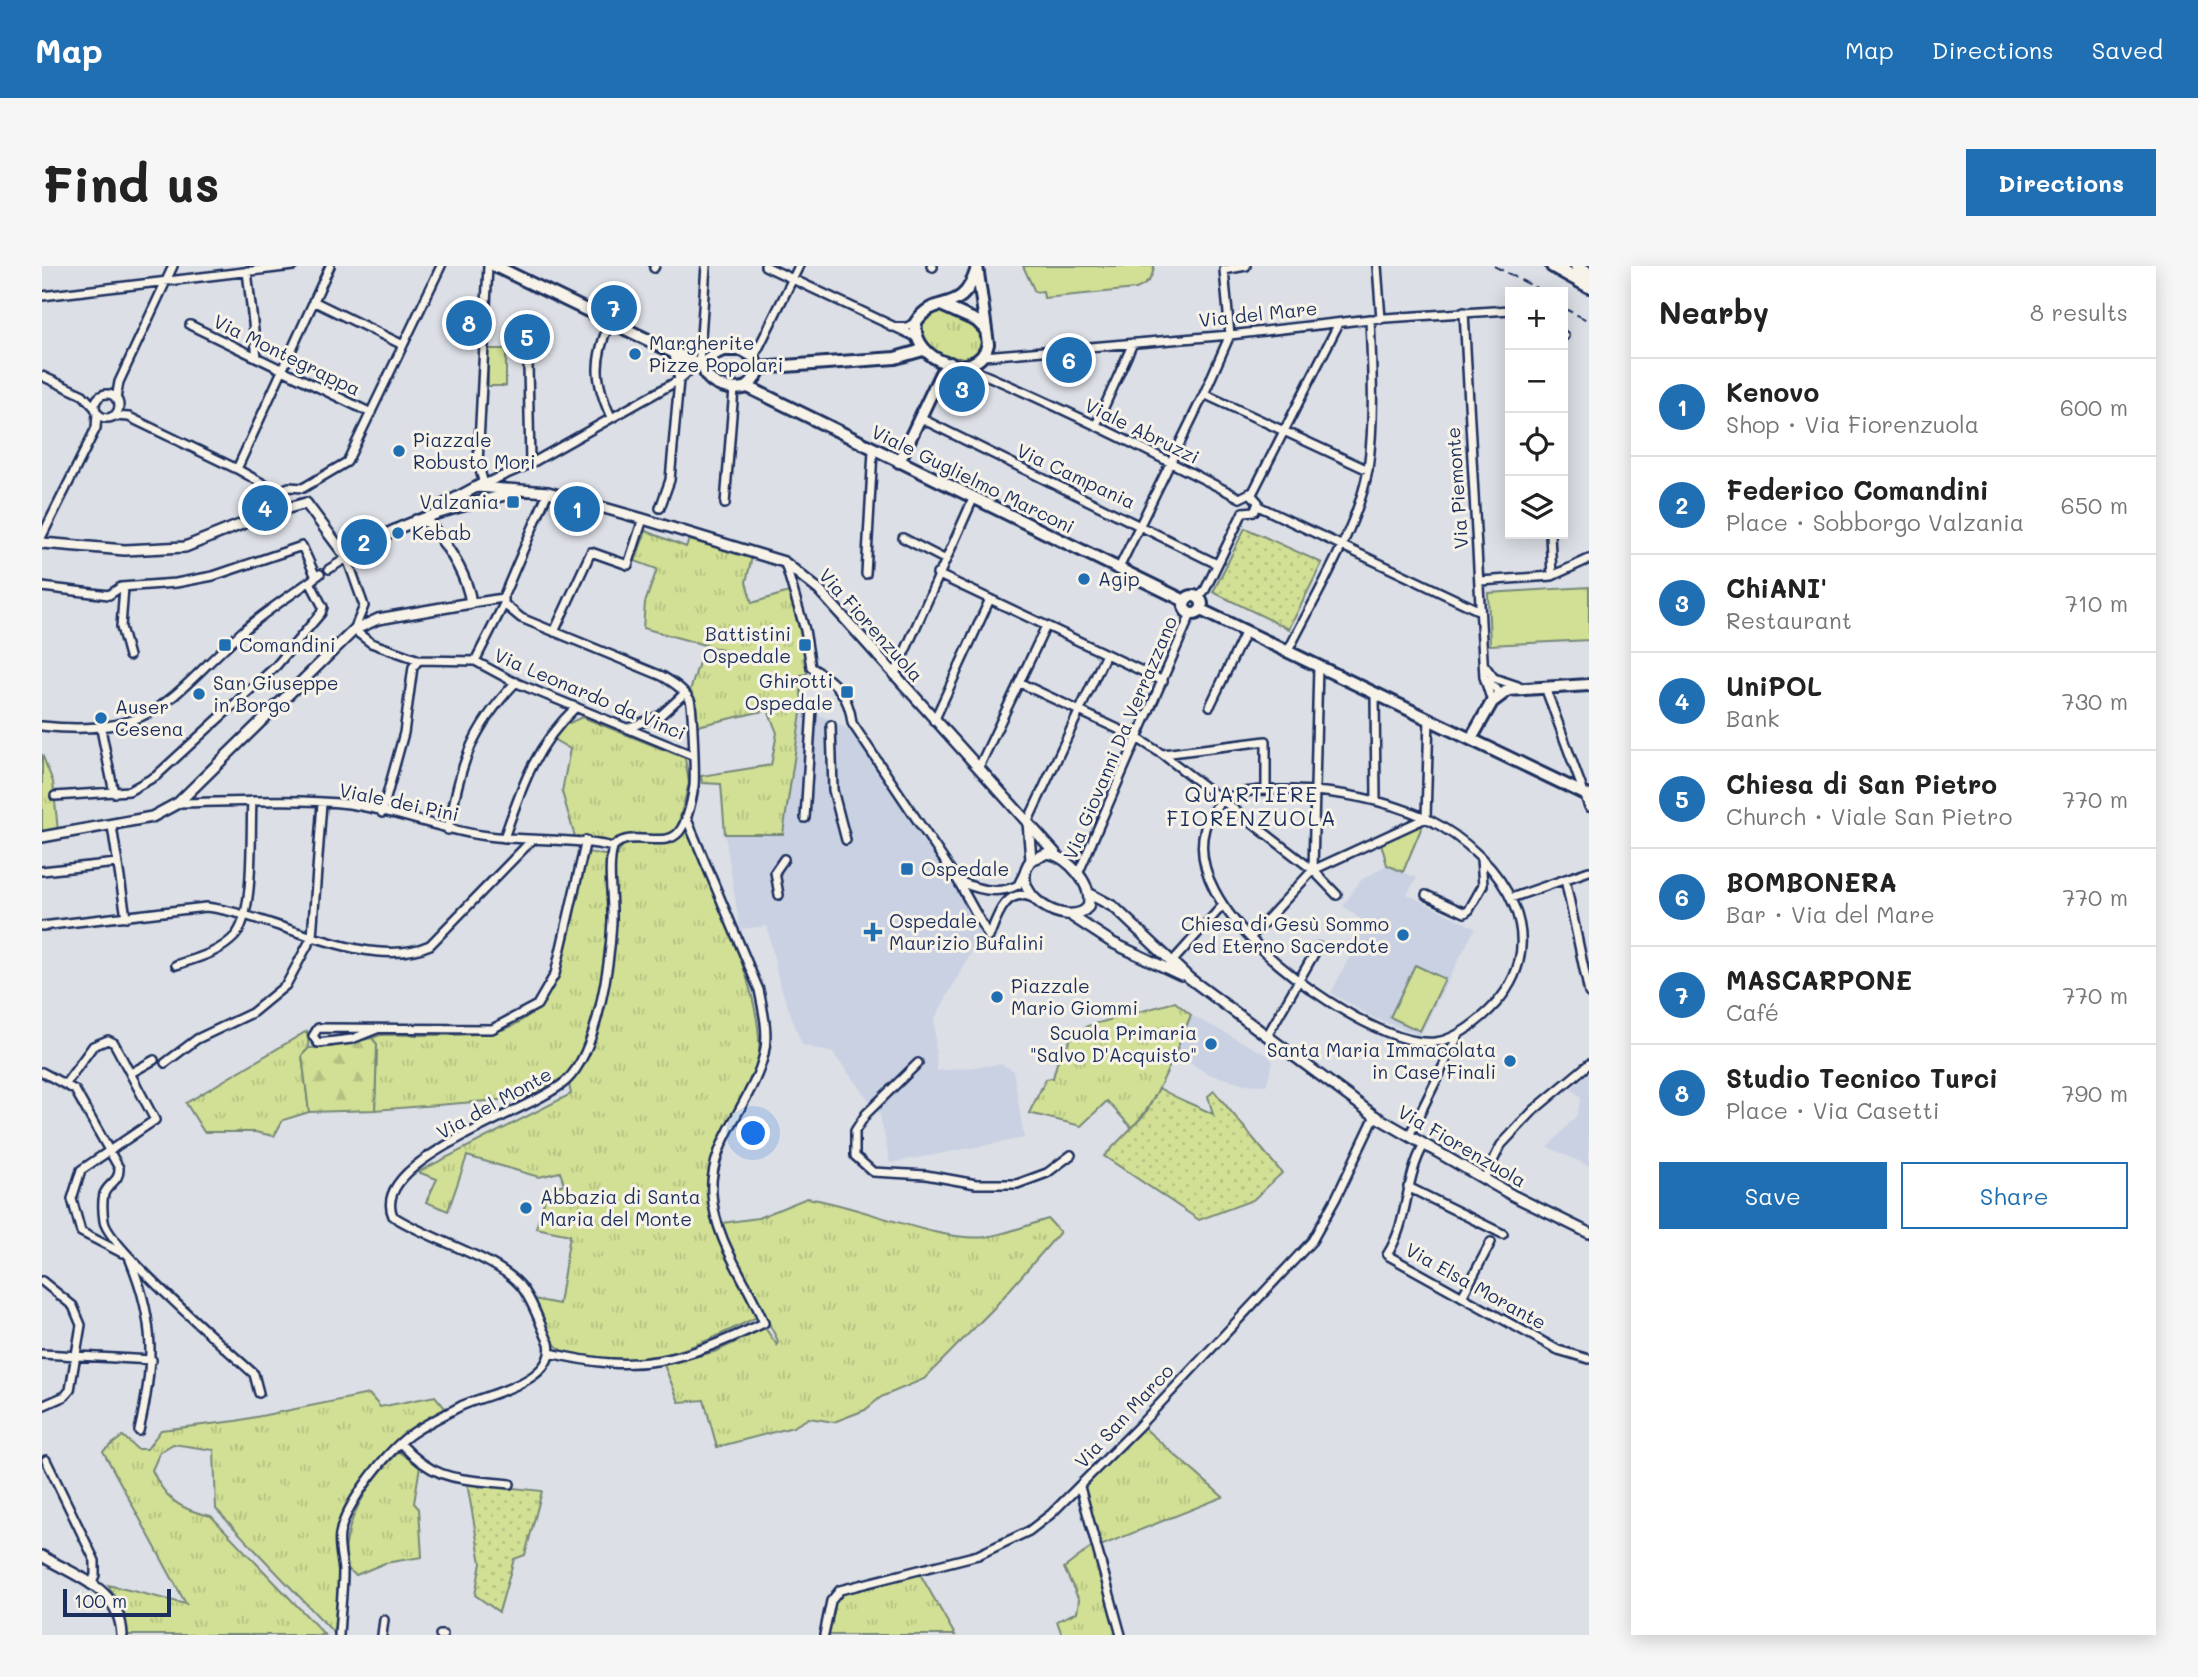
<!DOCTYPE html>
<html lang="en">
<head>
<meta charset="utf-8">
<style>
	:root { --surface:#fff; --page:#f6f6f6; --text:#222; --muted:#767676; --line:#e0e0e0; --accent:#1f6fb2 }
	body { margin:0; font-family:Mali,sans-serif; background:var(--page); color:var(--text) }
	.controls { position:absolute; right:21px; top:21px; display:grid; overflow:hidden; border-radius:0px; box-shadow:0 4px 18px #0003 }
	.controls button { width:63px; height:63px; display:grid; place-items:center; padding:0; border:0; border-bottom:2px solid var(--line); background:var(--surface); color:var(--text); font:35px sans-serif }
	.scale { position:absolute; left:21px; bottom:18px; width:108px; box-sizing:border-box; padding-left:7px; border:4px solid #1b2f5e; border-top:0; font-size:19px; line-height:24px; white-space:nowrap; color:#1b2f5e; -webkit-text-stroke:5px #f7f3e8; paint-order:stroke }
	.you { position:absolute; left:712px; top:868px; width:24px; height:24px; margin:-18px; border:5px solid #fff; border-radius:50%; background:#1a73e8; box-shadow:0 0 0 10px #1a73e833 }
	.badge { display:grid; place-items:center; width:46px; height:46px; border-radius:50%; background:var(--accent); color:#fff; font-size:23px; font-weight:700 }
	.pin { position:absolute; translate:-50% -50%; border:4px solid #fff; box-shadow:0 2px 7px #0006 }
	.list { margin:0; padding:0; list-style:none }
	h2 { display:flex; justify-content:space-between; align-items:center; height:91px; margin:0; padding:0 28px; font-size:30px }
	h2 small { font-size:23px; font-weight:400; color:var(--muted) }
	.list li { display:grid; grid-template-columns:46px 1fr auto; gap:21px; align-items:center; box-sizing:border-box; height:98px; padding:0 28px; border-top:2px solid var(--line) }
	.list b { display:block; font-size:26px; white-space:nowrap }
	.list p { margin:0; font-size:23px; white-space:nowrap; color:var(--muted) }
	.list em { font-size:23px; font-style:normal; color:var(--muted) }
	.actions { display:flex; gap:14px; padding:21px 28px }
	.actions a { flex:1; padding:16px 0; border:2px solid var(--accent); border-radius:0px; text-align:center; font-size:24px; color:var(--accent) }
	.actions .main { background:var(--accent); color:#fff }
	.icon { flex:none; width:38px; height:38px; fill:none; stroke:currentColor; stroke-width:2; stroke-linecap:round; stroke-linejoin:round }
	.map { position:relative; flex:none; width:1547px; height:1369px; overflow:hidden; border-radius:0px }
	header { display:flex; align-items:center; gap:42px; box-sizing:border-box; height:98px; padding:0 35px; background:var(--accent); color:#fff }
	header strong { font-size:33px }
	nav { display:flex; gap:38px; margin-inline-start:auto; font-size:24px }
	.intro { display:flex; align-items:center; justify-content:space-between; box-sizing:border-box; height:168px; padding:0 42px }
	h1 { margin:0; font-size:49px }
	.button { padding:18px 32px; border-radius:0px; background:var(--accent); color:#fff; font-size:24px; font-weight:700 }
	main { display:flex; gap:42px; padding:0 42px }
	aside { flex:1; background:var(--surface); border-radius:0px; box-shadow:0 4px 18px #0003 }
	.map>svg:first-child { display:block }
</style>
</head>
<body>
<header>
<strong>Map</strong>
<nav><a>Map</a><a>Directions</a><a>Saved</a></nav>
</header>
<div class="intro"><h1>Find us</h1><a class="button">Directions</a></div>
<main>
<div class="map">
<svg width="1547" height="1369" viewBox="0 0 1547 1369">
	<defs>
		<pattern id="grass-tufts" width="24" height="20" patternUnits="userSpaceOnUse" patternTransform="scale(1.75)"><rect width="24" height="20" fill="#d1e094"/><path d="M3 7l-1-3M5 7V3M7 7l1-3M15 17l-1-3M17 17v-4M19 17l1-3" fill="none" stroke="#b3c082"/></pattern>
		<pattern id="forest-firs" width="22" height="20" patternUnits="userSpaceOnUse" patternTransform="scale(1.75)"><rect width="22" height="20" fill="#d1e094"/><path d="M5 1l3.5 6h-7zM16 11l3.5 6h-7z" fill="#b3c082"/></pattern>
		<pattern id="garden-dots" width="8" height="8" patternUnits="userSpaceOnUse" patternTransform="scale(1.75)"><rect width="8" height="8" fill="#d1e094"/><path d="M2 2h.1M6 6h.1" fill="none" stroke="#b3c082" stroke-width="1.8" stroke-linecap="round"/></pattern>
	</defs>
	<rect width="100%" height="100%" fill="#dcdfe5"/>
	<filter id="ink" filterUnits="userSpaceOnUse"><feTurbulence type="fractalNoise" baseFrequency=".0143" numOctaves="2"/><feDisplacementMap in="SourceGraphic" scale="14" xChannelSelector="R" yChannelSelector="G"/><feConvolveMatrix kernelMatrix="1 2 1 2 8 2 1 2 1" color-interpolation-filters="sRGB"/></filter>
	<g filter="url(#ink)">
		<path fill="#c9d1e3" d="M760,440L812,466L912,616L938,670L892,754L895,805L959,798L971,804L982,872L848,897L838,849L791,787L760,779L737,716L725,660L698,663L683,568L741,567Z
			M1345,599L1375,612L1365,628L1433,662L1378,769L1332,752L1289,727L1323,661L1321,655L1301,640L1318,615Z
			M1149,749L1227,790L1231,796L1224,819L1203,818L1166,808L1133,788Z
			M1547,800V900L1506,881L1535,849L1539,831L1529,823L1542,811L1540,806Z"/>
		<path fill="url(#grass-tufts)" stroke="#768879" stroke-width="2" d="M900,44L938,61C944,78 939,98 915,95C905,94 893,85 883,81C876,61 877,48 900,44Z
			M604,265L644,281L647,274L710,291L704,316L710,337L747,326L761,376L765,408L758,409L760,440L741,568H683L679,518L660,517L659,510L729,499L735,467L726,444L655,460L654,434L648,425L658,393L680,398L684,385L601,362L603,337L615,303L593,295Z
			M540,451L643,492L647,517L637,555L644,560C668,619 722,726 717,788C714,817 694,845 681,871C648,933 688,994 715,1051C654,1081 611,1102 541,1090C531,1088 518,1086 512,1077C503,1065 498,1047 492,1033L517,1038L528,969L494,962L506,923L522,918L518,906L497,911L425,890L406,945L384,936L395,913L376,906L529,828L527,818L519,813L483,832L333,844L335,779L330,772L338,769C373,768 411,771 446,767C525,758 530,646 544,586L574,591L580,581L533,571L520,526L528,483L511,473L523,459Z
			M0,488L11,516L16,565L0,566Z
			M1381,558L1361,606L1345,599L1339,577Z
			M1133,736L1149,749C1138,775 1111,847 1089,861L1065,835L1039,860L987,847L1004,813L1011,812L1015,797L1031,769L1038,774L1045,760Z
			M265,765L267,782L260,789L267,846L241,854L232,870L213,866H162L144,837Z
			M765,932C817,939 897,977 944,971C964,968 986,959 1006,953L1018,966L951,1043L882,1113L839,1131L823,1144L792,1156L767,1152L751,1161L675,1181L662,1134L637,1136L622,1099L675,1085L723,1062L735,1079L736,1075L690,985L680,957L716,952Z
			M327,1128L338,1141L393,1130L404,1143L336,1194L304,1245L295,1267L297,1311L292,1367L174,1243L172,1184L131,1178L118,1186L110,1204C123,1233 138,1244 169,1250L283,1369H83L79,1341L66,1319L144,1338L61,1185L81,1170L95,1183H105L119,1164L194,1155Z
			M1100,1160L1181,1231L1058,1280L1082,1369H1020L1015,1355L1035,1346L1037,1334L1022,1302L1051,1280L1058,1279L1043,1221Z
			M357,1186L378,1200L372,1237L377,1243L380,1291L343,1297L314,1309L304,1302C298,1259 327,1214 357,1186Z
			M878,1308L913,1369H786L792,1338L801,1328Z"/>
		<path fill="url(#forest-firs)" stroke="#768879" stroke-width="2" d="M330,772L335,778L333,844L267,846L260,789L267,782L288,781Z"/>
		<path fill="url(#garden-dots)" stroke="#768879" stroke-width="2" d="M1203,262L1280,297L1247,363L1171,326Z
			M1117,822C1135,833 1153,839 1171,848L1166,830L1172,825L1240,907L1211,934L1157,954L1062,890L1104,847Z
			M425,1217L500,1225L483,1289L472,1293L457,1346L433,1329L439,1297Z"/>
		<path fill="#d1e094" stroke="#768879" stroke-width="2" d="M981,0H1112V1C1110,13 1106,18 1094,23L1002,32L1001,25L993,26Z
			M446,83H464V120H446Z
			M1547,321V374L1448,379L1446,327Z
			M1373,699L1403,713L1378,765L1348,751Z"/>
		<g fill="none" stroke-linecap="round" stroke-linejoin="round">
			<g stroke="#1b2f5e" stroke-width="12">
				<path id="minor" d="M446,0L436,197L442,218L488,198L637,114L646,106L650,96
					M723,0L874,71
					M889,0L891,1
					M1335,0L1339,53
					M612,2L613,0
					M205,5L215,91
					M0,30L251,0
					M271,35L361,79
					M1422,46L1442,411L1450,436
					M567,57C552,95 552,114 569,151
					M148,59L329,147
					M849,61H865L874,56
					M579,63L586,47
					M1521,69L1522,70
					M942,90L1188,69L1328,53L1468,44
					M712,91L757,0
					M486,99L488,198
					M657,99L664,0
					M922,100C1016,139 1107,185 1198,232
					M0,110L41,129L53,142
					M1162,128L1326,204
					M53 140a12 12 0 1 1 24 0a12 12 0 1 1-24 0Z
					M74,133L77,116L131,0
					M71,150L87,151L195,203L236,226
					M878,152L1175,298
					M1054,159L1091,77
					M195,203L288,0
					M236,226L247,221L261,222L305,196L399,0
					M236,226L232,234L237,244
					M1210,228L1297,57
					M1198,232L1208,227L1216,236L1213,245L1201,246
					M683,238L692,123
					M1216,240L1438,345
					M618,242L628,214L637,114L632,88
					M1508,268L1510,310
					M0,270L54,162L55,147
					M861,272L902,293
					M743,297L763,364L769,401C793,416 807,428 810,457L916,615L947,671
					M1077,302L1162,128L1188,69L1182,4L1204,0
					M287,303L305,292L322,340L312,364L329,377L377,394
					M824,308L831,185
					M895,308L1121,415
					M1438,315L1510,310L1547,293
					M0,321L67,329L79,321L134,317L171,310L260,280L274,311
					M82,321L79,361L87,390
					M1156,332L1163,324L1201,246
					M429,337L461,332
					M512,366L549,286L586,299L601,253
					M1246,385C1272,333 1317,259 1326,203C1333,153 1330,103 1328,53
					M433,395L462,338
					M1443,400L1452,412L1476,420
					M852,410L931,233
					M1442,411L1459,428
					M978,417L1095,472L1120,488L1271,604L1295,629
					M1503,421L1547,541
					M1333,427L1334,535
					M1168,440L1204,365
					M892,455L948,333
					M789,459L791,524L804,574
					M0,460C119,473 129,426 209,358C231,340 255,325 278,308
					M586,462L619,449L643,427
					M59,463L72,527
					M1121,488L1224,475V524
					M937,501L1004,360
					M13,530L87,525L114,510L234,400L279,347L281,341L268,316
					M136,537C192,536 251,532 307,538C351,544 394,562 438,569C483,576 528,571 571,581
					M340,547L362,467L371,401L377,394L433,395L470,415L650,489
					M763,552L770,442
					M986,555L1064,388
					M70,560L84,651
					M406,564C420,497 426,467 474,416
					M462,572C480,520 493,480 534,441
					M1271,604L1276,399
					M0,605L75,597
					M1036,608L1149,348
					M1523,613L1547,727
					M917,615C936,624 957,629 976,619L981,609
					M737,629L733,606L742,593
					M1384,629L1423,647L1427,644L1441,619L1439,593
					M1469,632L1547,605
					M0,660L164,641C230,648 325,707 388,679L490,574
					M947,671C955,650 964,620 991,632
					M1208,672L1271,604L1384,552C1462,591 1522,681 1440,751C1406,780 1386,783 1344,766C1280,740 1140,643 1163,562C1175,520 1215,524 1250,524C1297,525 1340,533 1384,552L1387,452
					M1130,696L1181,639
					M134,699C155,692 177,687 193,670C213,648 208,567 210,535
					M335,763L310,773L276,777L271,770L276,762L450,763L495,739L513,708L544,574
					M1225,770L1276,681
					M123,797L155,773L210,747L244,719L270,671L280,537
					M876,797L824,848L813,865V890L831,906L884,909L934,918H975L1005,907L1029,889
					M0,806L33,824L77,902C78,916 66,917 62,928C60,936 61,948 62,955C65,980 187,1085 212,1108L217,1127
					M89,807L112,794
					M24,817L51,780L66,774L72,777L113,854L39,904L30,933L39,966L80,987
					M1367,870L1416,770
					M1382,879C1362,913 1367,956 1345,989L1516,1084L1547,1093
					M1442,913L1459,879L1492,844L1547,798
					M1366,921L1461,968
					M88,994C114,1057 112,1100 97,1165
					M0,1015L31,1040L39,1059L28,1124L23,1130L0,1140
					M1420,1031L1449,976
					M508,1087C599,1109 639,1095 722,1057C705,1014 673,976 670,928C666,877 711,836 722,788C727,767 721,744 717,724L644,551
					M0,1088L110,1094
					M359,1178C395,1217 418,1212 468,1218
					M4,1194L53,1295V1309L49,1319
					M1038,1221L1079,1369
					M297,1369C298,1348 301,1326 301,1305C300,1293 296,1279 298,1268C303,1238 347,1182 372,1166C387,1156 404,1148 419,1140C445,1128 515,1116 507,1077C498,1059 491,1034 478,1019C454,991 385,973 351,950C326,894 491,845 524,815C556,785 568,697 570,655C571,631 565,604 571,581C588,562 622,584 637,566C646,555 650,533 652,520C653,510 651,442 648,434C642,423 630,416 620,410L479,352L462,338V329L506,226
					M340,1369L342,1354
					M398,1369H401
					M782,1369L789,1335L798,1324L936,1289L987,1265L1009,1248L1096,1161L1270,975L1294,932L1333,850"/>
			</g>
			<g stroke="#1b2f5e" stroke-width="14">
				<path id="tertiary" d="M435,221L506,226L601,253L742,296L777,324L1014,588
					M397,241L440,218
					M0,277L83,284L143,281L225,248L264,237L305,292C355,255 411,242 471,227
					M986,556L989,594
					M0,571L110,551L136,537L312,364L336,353L429,337C425,308 405,279 386,256L374,254
					M1006,587C1027,591 1052,620 1046,641C1026,664 963,628 989,594Z
					M1048,628L1072,641L1147,712L1333,850L1470,929L1547,967
					M1031,651L1071,677L1139,709
					M0,1290C36,1312 78,1322 80,1369"/>
			</g>
			<g stroke="#1b2f5e" stroke-width="16">
				<path id="secondary" d="M453,0L662,101
					M935,0L946,78C936,119 868,95 874,56C894,25 920,53 935,2
					M901,40L935,55L943,63
					M681,84H700L712,91L716,107L706,121C674,130 641,100 681,84Z
					M716,102L853,92L881,84
					M706,121L1143,335
					M857,196L899,107L908,97
					M1142 339a9 9 0 1 1 18 0a9 9 0 1 1-18 0Z
					M1159,344L1547,530
					M1429,473L1450,436L1466,424L1547,419"/>
			</g>
			<g stroke="#1b2f5e" stroke-width="18">
				<path id="trunk" d="M1511,0L1547,20
					M1535,0L1547,8"/>
			</g>
			<use href="#minor" stroke="#f7f3e8" stroke-width="7"/>
			<use href="#tertiary" stroke="#f7f3e8" stroke-width="9"/>
			<use href="#secondary" stroke="#f7f3e8" stroke-width="10"/>
			<use href="#trunk" stroke="#f7f3e8" stroke-width="12"/>
			<path stroke="#1b2f5e" stroke-width="2" stroke-dasharray="10 5" stroke-linecap="butt" d="M1452,0L1502,26
				M1521,42L1547,55"/>
		</g>
	</g>
	<g fill="#1f6fb2" stroke="#f7f3e8" stroke-width="2.5">
		<circle cx="593" cy="88" r="7"/>
		<circle cx="357" cy="185" r="7"/>
		<rect x="464" y="229" width="14" height="14" rx="3.5"/>
		<circle cx="356" cy="267" r="7"/>
		<circle cx="1042" cy="313" r="7"/>
		<rect x="176" y="372" width="14" height="14" rx="3.5"/>
		<rect x="756" y="372" width="14" height="14" rx="3.5"/>
		<rect x="798" y="419" width="14" height="14" rx="3.5"/>
		<circle cx="157" cy="428" r="7"/>
		<circle cx="59" cy="452" r="7"/>
		<rect x="858" y="596" width="14" height="14" rx="3.5"/>
		<path d="M827.5 655.5h7v7h7v7h-7v7h-7v-7h-7v-7h7z"/>
		<circle cx="1361" cy="669" r="7"/>
		<circle cx="955" cy="731" r="7"/>
		<circle cx="1169" cy="778" r="7"/>
		<circle cx="1468" cy="795" r="7"/>
		<circle cx="484" cy="942" r="7"/>
	</g>
	<g text-anchor="middle" stroke-width="6" stroke-linejoin="round" paint-order="stroke">
		<g font-size="19" fill="#1b2f5e" stroke="#f7f3e8">
			<text transform="translate(1216 48) rotate(-6)" y="7">Via del Mare</text>
			<text transform="translate(245 89) rotate(26)" y="7">Via Montegrappa</text>
			<text transform="translate(1100 165) rotate(26)" y="7">Viale Abruzzi</text>
			<text transform="translate(1034 210) rotate(25)" y="7">Via Campania</text>
			<text transform="translate(931 213) rotate(26)" y="7">Viale Guglielmo Marconi</text>
			<text transform="translate(1415 222) rotate(-94)" y="7">Via Piemonte</text>
			<text transform="translate(829 359) rotate(48)" y="7">Via Fiorenzuola</text>
			<text transform="translate(548 428) rotate(23)" y="7">Via Leonardo da Vinci</text>
			<text transform="translate(1078 472) rotate(-67)" y="7">Via Giovanni Da Verrazzano</text>
			<text transform="translate(357 536) rotate(12)" y="7">Viale dei Pini</text>
			<text transform="translate(452 837) rotate(-29)" y="7">Via del Monte</text>
			<text transform="translate(1420 880) rotate(30)" y="7">Via Fiorenzuola</text>
			<text transform="translate(1434 1020) rotate(29)" y="7">Via Elsa Morante</text>
			<text transform="translate(1082 1150) rotate(-47)" y="7">Via San Marco</text>
		</g>
		<g font-size="19" fill="#1b2f5e" stroke="#f7f3e8" text-anchor="start">
			<text x="607" y="84">Margherite<tspan x="607" dy="22">Pizze Popolari</tspan></text>
			<text x="371" y="181">Piazzale<tspan x="371" dy="22">Robusto Mori</tspan></text>
			<text x="457" y="243" text-anchor="end">Valzania</text>
			<text x="370" y="274">Kebab</text>
			<text x="1056" y="320">Agip</text>
			<text x="749" y="375" text-anchor="end">Battistini<tspan x="749" dy="22">Ospedale</tspan></text>
			<text x="197" y="386">Comandini</text>
			<text x="791" y="422" text-anchor="end">Ghirotti<tspan x="791" dy="22">Ospedale</tspan></text>
			<text x="171" y="424">San Giuseppe<tspan x="171" dy="22">in Borgo</tspan></text>
			<text x="73" y="448">Auser<tspan x="73" dy="22">Cesena</tspan></text>
			<text x="879" y="610">Ospedale</text>
			<text x="847" y="662">Ospedale<tspan x="847" dy="22">Maurizio Bufalini</tspan></text>
			<text x="1347" y="665" text-anchor="end">Chiesa di Gesù Sommo<tspan x="1347" dy="22">ed Eterno Sacerdote</tspan></text>
			<text x="969" y="727">Piazzale<tspan x="969" dy="22">Mario Giommi</tspan></text>
			<text x="1155" y="774" text-anchor="end">Scuola Primaria<tspan x="1155" dy="22">"Salvo D'Acquisto"</tspan></text>
			<text x="1454" y="791" text-anchor="end">Santa Maria Immacolata<tspan x="1454" dy="22">in Case Finali</tspan></text>
			<text x="498" y="938">Abbazia di Santa<tspan x="498" dy="22">Maria del Monte</tspan></text>
		</g>
		<g font-size="21" letter-spacing="2" fill="#1b2f5e" stroke="#f7f3e8">
			<text x="1210" y="536">QUARTIERE<tspan x="1210" dy="24">FIORENZUOLA</tspan></text>
		</g>
	</g>
</svg>
<div class="controls">
<button>+</button>
<button>−</button>
<button><svg class="icon" aria-label="locate" viewBox="0 0 24 24"><circle cx="12" cy="12" r="6"/><path d="M12 2v4M12 18v4M2 12h4M18 12h4"/></svg></button>
<button><svg class="icon" aria-label="layers" viewBox="0 0 24 24"><path d="M12 4l9 5-9 5-9-5zM3 14l9 5 9-5"/></svg></button>
</div>
<div class="scale">100 m</div>
<div class="you"></div>
<div class="pin badge" style="left:535px;top:243px">1</div>
<div class="pin badge" style="left:322px;top:276px">2</div>
<div class="pin badge" style="left:920px;top:123px">3</div>
<div class="pin badge" style="left:223px;top:242px">4</div>
<div class="pin badge" style="left:485px;top:71px">5</div>
<div class="pin badge" style="left:1027px;top:94px">6</div>
<div class="pin badge" style="left:572px;top:42px">7</div>
<div class="pin badge" style="left:427px;top:57px">8</div>
</div>
<aside>
<h2>Nearby<small>8 results</small></h2>
<ul class="list">
<li><span class="badge">1</span><div><b>Kenovo</b><p>Shop · Via Fiorenzuola</p></div><em>600 m</em></li>
<li><span class="badge">2</span><div><b>Federico Comandini</b><p>Place · Sobborgo Valzania</p></div><em>650 m</em></li>
<li><span class="badge">3</span><div><b>ChiANI'</b><p>Restaurant</p></div><em>710 m</em></li>
<li><span class="badge">4</span><div><b>UniPOL</b><p>Bank</p></div><em>730 m</em></li>
<li><span class="badge">5</span><div><b>Chiesa di San Pietro</b><p>Church · Viale San Pietro</p></div><em>770 m</em></li>
<li><span class="badge">6</span><div><b>BOMBONERA</b><p>Bar · Via del Mare</p></div><em>770 m</em></li>
<li><span class="badge">7</span><div><b>MASCARPONE</b><p>Café</p></div><em>770 m</em></li>
<li><span class="badge">8</span><div><b>Studio Tecnico Turci</b><p>Place · Via Casetti</p></div><em>790 m</em></li>
</ul>
<div class="actions"><a class="main">Save</a><a>Share</a></div>
</aside>
</main>
</body>
</html>
